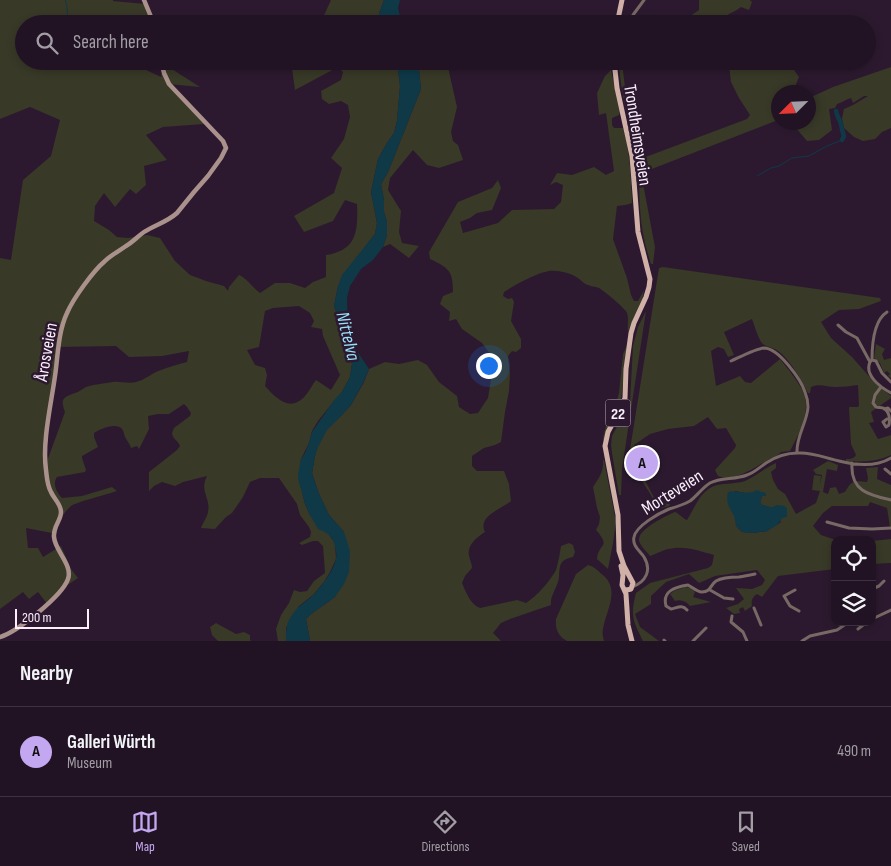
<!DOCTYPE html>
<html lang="en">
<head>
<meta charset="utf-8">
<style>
	:root { --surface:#211323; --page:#291c2b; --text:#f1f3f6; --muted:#a29ea6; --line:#3e3241; --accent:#c4a7f1 }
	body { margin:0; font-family:"Sofia Sans Condensed",sans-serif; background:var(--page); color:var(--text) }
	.controls { position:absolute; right:15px; bottom:15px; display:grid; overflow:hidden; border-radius:10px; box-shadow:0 2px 8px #0003 }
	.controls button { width:45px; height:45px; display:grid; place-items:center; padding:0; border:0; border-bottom:1px solid var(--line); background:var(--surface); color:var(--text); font:25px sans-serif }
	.compass { position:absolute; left:771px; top:85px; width:45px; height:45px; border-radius:50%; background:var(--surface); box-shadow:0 2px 8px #0003; rotate:246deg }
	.scale { position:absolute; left:15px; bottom:12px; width:74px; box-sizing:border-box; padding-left:5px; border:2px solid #fbeefd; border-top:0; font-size:14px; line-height:18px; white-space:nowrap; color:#fbeefd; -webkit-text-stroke:4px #2c192f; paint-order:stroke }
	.you { position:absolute; left:488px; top:365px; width:18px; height:18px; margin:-12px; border:4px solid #fff; border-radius:50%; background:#1a73e8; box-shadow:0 0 0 8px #1a73e833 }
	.badge { display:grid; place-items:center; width:32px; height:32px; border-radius:50%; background:var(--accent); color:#111; font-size:16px; font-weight:700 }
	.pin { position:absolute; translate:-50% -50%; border:2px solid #fff; box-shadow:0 1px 5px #0006 }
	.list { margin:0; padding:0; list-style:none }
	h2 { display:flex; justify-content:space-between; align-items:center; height:65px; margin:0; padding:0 20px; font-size:21px }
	h2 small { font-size:16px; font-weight:400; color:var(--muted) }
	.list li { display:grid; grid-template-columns:32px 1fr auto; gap:15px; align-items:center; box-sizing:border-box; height:90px; padding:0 20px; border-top:1px solid var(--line) }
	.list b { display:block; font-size:19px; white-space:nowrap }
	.list p { margin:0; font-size:16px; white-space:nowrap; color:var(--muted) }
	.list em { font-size:16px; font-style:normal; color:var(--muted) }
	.icon { flex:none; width:28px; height:28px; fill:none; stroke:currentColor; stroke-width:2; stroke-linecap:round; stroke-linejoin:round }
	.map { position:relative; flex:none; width:891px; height:641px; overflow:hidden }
	.search { position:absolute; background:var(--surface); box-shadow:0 2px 8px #0003; left:15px; right:15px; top:15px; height:55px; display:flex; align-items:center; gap:12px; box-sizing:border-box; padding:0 18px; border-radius:28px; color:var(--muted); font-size:19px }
	.sheet { height:155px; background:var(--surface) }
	nav { display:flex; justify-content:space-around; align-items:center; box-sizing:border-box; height:70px; border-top:1px solid var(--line); background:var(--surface); font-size:14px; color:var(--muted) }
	nav a { display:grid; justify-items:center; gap:2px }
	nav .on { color:var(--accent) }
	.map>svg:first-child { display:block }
</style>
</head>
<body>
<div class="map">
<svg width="891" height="641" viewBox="0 0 891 641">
	<rect width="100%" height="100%" fill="#2c192f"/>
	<path fill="#383927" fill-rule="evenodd" d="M0,0H113V1L145,4L152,24H126L118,21L116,24H24V61H127L161,77L164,64L200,87L168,84L204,124L163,127L146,135L167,160L144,166L146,185L136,194L130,189L115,207L104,193L95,206L94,221L109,230L117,237L128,238L147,235L160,238L175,261L190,275L206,281L224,286L228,291L229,287L239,275C248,279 253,288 260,293L275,283H290L305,288L313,282L326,277V255C357,250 358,231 357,204L345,200L333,221L304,232L294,216L334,193L342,168L331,158L344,139L350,117L348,105L341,101L329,104L322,99L321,91L341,80L343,72L338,67L295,90L291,61H397L400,86L397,121L394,133L387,143L378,159L371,192L377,223L375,234L357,257L338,286L334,306L340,322L342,338L350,352L352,364L350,377L342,392L334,401L318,421L312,431L309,443L301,459L299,480L305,504L310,515L327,532L335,543L336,559L330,572L324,582L313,595L299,606L286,628V641H278L276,629L281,615L289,603L294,590L300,592L307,591L314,581L325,573L323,546L318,541H313L302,545L299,543L310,537L311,532L309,527L300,515L297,504L279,478H260L250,482L243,497L232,513L226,517L215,529L201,528C203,523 207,517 208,512C211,498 199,491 207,476L183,482L175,486L162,482L154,486L149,491V472L177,450L180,446C178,440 173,440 172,433L174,428L190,416L191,413L187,407L184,404L169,414H158L148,416L149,429L139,449L137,446L131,448C130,444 127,441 125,437C124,435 124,431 122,429C116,422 100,429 94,433V437L98,447L82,456V458L86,470L85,472L57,477C52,484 57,493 62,498L82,496L112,487L117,491C109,494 76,502 71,506C63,513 57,524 57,534L26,528L28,548H38L43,557L61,546L71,569L78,578L66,586L48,605L38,592L29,599L23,592L0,609V258L11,260L23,180L51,156L60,120L30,107L0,119ZM299,306L310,313L314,321L311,327L322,329L323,336L340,375L331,390L316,380C312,385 309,392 305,396C290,413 276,398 265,386L267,375L265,368L255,365L247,350L259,347L265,311L273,308ZM116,346L129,357L162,356L189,351L187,362C178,364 169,367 161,370C152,373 145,380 136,382C128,384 120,381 113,382C106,383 91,385 86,387C82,389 79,392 75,393C63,397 60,399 65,412L46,464V435L58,347Z
		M331,0H384L379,14L382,24H320Z
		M699,0H750L752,2L749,10L741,7C733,14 725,13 719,24H683L693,14L699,10Z
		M418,61H443L447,63L457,107L451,132L453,141L458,145L463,160L439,168L427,165L413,150L390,178L388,190L401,211L399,232L402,243L419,246L409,258L390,244L383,247L387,235V222L384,212V200L381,184L388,172L421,89Z
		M619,61H622L625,88L655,247L653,264H651C645,246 641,228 640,208C639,193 640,178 637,163C632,129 620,96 619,61Z
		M731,61L744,62L746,61H795L794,70L799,77L793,92H778V120L644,172L643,158L747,119L750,115L739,98L731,82L729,65Z
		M891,67V128L882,132L875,139L863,141L854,137L844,128L842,118L844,109L853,105L868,96H864L853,103L851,98C846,99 842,103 837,104L835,108L829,109L832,130L819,140L807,141L795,127L787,123L808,122L809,98L833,87Z
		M611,70L620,111L619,115L612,118V125L614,128H623C630,152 631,176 632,201V203C628,205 622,205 617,206L613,239L627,278L631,295L634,301H638L644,290L642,301L628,332C627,326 629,319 627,313C626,309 603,290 599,288C595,286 591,287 588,285C584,284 582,281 578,278C571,273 558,270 549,271C537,273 514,285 504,292L503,296L508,299L512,298L514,302L511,321L521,339V348L516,352L512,351L508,356L510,374L509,391L505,412L501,442L495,445L484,448L472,456V466L477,471H504L509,484L511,501C502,509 477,516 485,532C476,538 467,545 469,556C470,560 472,564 472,568L465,576L462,583C466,592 470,604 480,608L517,600L526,603C537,596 550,581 556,570C558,564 560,553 561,546L569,543L573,545L575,552L573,557C569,558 565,559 562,562C558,568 560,576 558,582C555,591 550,597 551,605L510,619L501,623L493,633L501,641H310L306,619L311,614L335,597L344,532L329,515L319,494L312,473L315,456L317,447L327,429L340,417L351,405L364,382L369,369L385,362L399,364L418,360L427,365L439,382L457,396L459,407L470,414L478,413L488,398L492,373L490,369L491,355L482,343L462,329L456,319L449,321L450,312L440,304L443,296L453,292C453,271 449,268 430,259L429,252L458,202L492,188L498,180L501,188L492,210L477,213L470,218L460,222L463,233L498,223L512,210L554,209L561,202L563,185L556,182L550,185L557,173L572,175L594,167L606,175L614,171L606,113L599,115L597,93L605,76Z
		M663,267L880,298L881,301L859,309L839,310L821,322L831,338L852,357L875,383L891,396V398L871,412L874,422L869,423L878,439L891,435V455C876,462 862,462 846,461V459C850,459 854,459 856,455L851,444L849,408V407H858L859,405L858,385C850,386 843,387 836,387C827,387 819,383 811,387L810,393H808C802,381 789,358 778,351C773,347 764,347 761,342C757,335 755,327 752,319L724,332L734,355L728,357L724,349L718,347L711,351L716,386L740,376L745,382L751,383L780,359C788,369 797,380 803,391C812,410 799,434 790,451L781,452C778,456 773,457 768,460C753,468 736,482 718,476L715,470L735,448L736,445L726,428L717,429L708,417L694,426L668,429L650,434L634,445L635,450L638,456L635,462L657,503L666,501L670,504L669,506L659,509L656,507L651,495L635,470L632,466H628V462L659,268Z
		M646,311L622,469L621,495H619L612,453L611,445L612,436L630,402L633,346L638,327Z
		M876,344L885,349L882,354L884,360L891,358V378L888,376L890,374L887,371L884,373L880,363L874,358Z
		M627,345L621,401L603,441V438L609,413L617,400L619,393L623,354Z
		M603,460H604L616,522L613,543L608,569L597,559C598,543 612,548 596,530L599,524L600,517L597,508L593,487C599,478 604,471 603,460Z
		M828,461L838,465L837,471L827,469L823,492L828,494L830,488L836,487L839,494L845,492C851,481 854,480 867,482L868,478L866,468L878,467L877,479L891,485V527H890L887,508L870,502L868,506H832L823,513L813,526L821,535L836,540H835V569L778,576L762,597L757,594C752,597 751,601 752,606L745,611L743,607L739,609L740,613L734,614L726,608L738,604L744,599L736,588L752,589L762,585L765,580L757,570L715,576L699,583L689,574L666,582L651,596V604L635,614L640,627L659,641H643C633,621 630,616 636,593L650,583L708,568L712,565L714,555C700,551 684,545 669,549C662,550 656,554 650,556C647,552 638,544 639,539C640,528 666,516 675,512C680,514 682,518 687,520C695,507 701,489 717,485C726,483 736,484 745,481C756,476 765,468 776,463V468L771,472L773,480L778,489L785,494L796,514L816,503L820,491L812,490L814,475L821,476L820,485L822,475L816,474L813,470ZM735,491C741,492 746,494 753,493C758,493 761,492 766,494L765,496H762L760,502L762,505L769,507H775L781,522L765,532C760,531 760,532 755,533C751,533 747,532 742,532L736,526Z
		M891,539V563L872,564V541Z
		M588,565C595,567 598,571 604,576C620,591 606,611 603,629C602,633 603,637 604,641H567C558,636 555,629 556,619L576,574Z
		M685,587L691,588L695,592L693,597L711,602L690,606C686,601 681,599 675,601L670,594L674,591Z
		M216,623L236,634L244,632L250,635V640L251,641H218L212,635L210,627Z"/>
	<path fill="#0f3947" d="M384,0H400L398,8L402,24H382L379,14Z
		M397,61H418L421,89L388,172L381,184L384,200V212L387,222V235L383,247L373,260L361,269L350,286L347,298L348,327L353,336L355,348L369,369L364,381L351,405L340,417L327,430L318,447L315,456L312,473L319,494L329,515L344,532L350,551L349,572L344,584L335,597L311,614L306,619L310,641H286C286,631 286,623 292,615C297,607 304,603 311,597C320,589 335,569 336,558C337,555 336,550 335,547C334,536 326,532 318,529L310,515L305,504L298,478V474L301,459L305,453L309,443L312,432L335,399L342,392L350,377L352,364L350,352L342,338L340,322L334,306L338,286L342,275L375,234L377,223L371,192L378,159L387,143L394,133L397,121L400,86Z
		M757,490L761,492H764L766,494V496H762L760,502L762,505C767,506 772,509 777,505L784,506L787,508V517L782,518C779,525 772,528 765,532C760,531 760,532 755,533C751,533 747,532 742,532L736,526C736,511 724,508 728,492C738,490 747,496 757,490Z"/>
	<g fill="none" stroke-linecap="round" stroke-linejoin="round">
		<path stroke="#0f3947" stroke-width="1" d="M65,0C69,8 66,16 69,24
			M757,176L771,168L779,166L792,158L809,156L827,146L842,140"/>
		<path stroke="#0f3947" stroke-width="4.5" d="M836,111C837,116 838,117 840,121C842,127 842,131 844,136L842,140"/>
		<path stroke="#786965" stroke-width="3" d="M629,24L633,15L644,0
			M838,325L846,332L857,338L870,362
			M872,360C872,346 873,321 887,312
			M731,361C740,357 755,349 764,348C779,348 801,380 805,392C807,397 808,402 808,407C807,423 796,436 797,453
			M891,382L882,373L876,361L872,360L870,362C864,375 880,387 891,393
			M881,387L875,395L873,403L876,407C878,408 881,407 883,408C890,411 890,420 889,425L886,427L883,422L887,419
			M884,409L888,408L891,411
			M852,463C850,491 869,495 891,500
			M885,469L891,474
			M827,522L849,528L872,529L891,528
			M632,587C646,582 652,570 644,557C640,551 632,546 634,537C636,526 659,513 669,509C676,507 683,505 690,501C697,496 702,488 710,483C721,477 735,480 747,475C754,473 760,467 766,463C775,457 787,453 798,453C813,452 825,458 839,461C855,465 876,467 891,458
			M872,589L879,586L884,581
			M710,590L724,598L733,599
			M795,590L784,596L790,606L799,611
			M834,593H835
			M754,608L761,625
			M687,610C682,604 677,608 671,609L666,606C662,591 675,587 688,585C692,587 697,592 702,592C711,592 710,585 716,581C723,577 732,577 739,577C745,576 750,575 755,574
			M732,616L731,622L743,632L747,641
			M872,619L891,610
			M858,629L867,622
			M664,640L665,641
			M693,641L706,628
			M802,641L810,636L837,630L849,622"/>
		<path stroke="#aa918b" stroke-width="4.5" d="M144,0L154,24
			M0,637C17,632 62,596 68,579C73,565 55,551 54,537C53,526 61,521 61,512C61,504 54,499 51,492C47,485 47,478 46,470C42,442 51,405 55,376C58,356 58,332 67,313C73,299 93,271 105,261C111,255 119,251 126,246C133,242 138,236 144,232C155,225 167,222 177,213L194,192L208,176L221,158L226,148L223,141L169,84L164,73L161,61"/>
		<path stroke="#d1b0a8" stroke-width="5" d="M617,24L622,0
			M614,61L617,88L632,156L638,232L650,279L649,287L646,297L634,323L631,333L626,369L625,398L621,408L608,432L605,446L618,515L619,551L624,566L633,583L631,589L627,590L624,589
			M621,566L623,575L622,585L626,594L628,625L632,641"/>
	</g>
	<g text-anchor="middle" stroke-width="5" stroke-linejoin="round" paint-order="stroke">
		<rect fill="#2c192f" stroke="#bdaebf" stroke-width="1" x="605.5" y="399.5" width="25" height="27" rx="4"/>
		<g font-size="16" font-weight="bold" fill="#fbeefd">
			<text x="618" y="419">22</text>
		</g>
		<g font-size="18" fill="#fbeefd" stroke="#2c192f">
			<text transform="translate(638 135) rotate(81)" y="6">Trondheimsveien</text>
			<text transform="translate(46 352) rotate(-80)" y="6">Årosveien</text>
			<text transform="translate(672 492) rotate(-32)" y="6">Morteveien</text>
		</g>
		<g font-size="19" font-style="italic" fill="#97dffa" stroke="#2c192f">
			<text transform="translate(349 336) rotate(76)" y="7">Nittelva</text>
		</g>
	</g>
</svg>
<div class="controls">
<button><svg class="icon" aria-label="locate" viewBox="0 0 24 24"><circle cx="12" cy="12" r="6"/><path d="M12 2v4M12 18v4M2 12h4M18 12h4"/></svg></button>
<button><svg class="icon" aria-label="layers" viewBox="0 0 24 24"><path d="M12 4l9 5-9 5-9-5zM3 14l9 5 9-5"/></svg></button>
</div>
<svg class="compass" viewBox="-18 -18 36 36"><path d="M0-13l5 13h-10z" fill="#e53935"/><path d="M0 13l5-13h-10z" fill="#a29ea6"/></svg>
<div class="scale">200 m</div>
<div class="you"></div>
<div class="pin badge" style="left:642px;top:463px">A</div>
<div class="search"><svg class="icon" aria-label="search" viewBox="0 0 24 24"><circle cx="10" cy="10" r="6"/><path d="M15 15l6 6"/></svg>Search here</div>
</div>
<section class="sheet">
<h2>Nearby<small></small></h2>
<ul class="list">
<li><span class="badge">A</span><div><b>Galleri Würth</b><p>Museum</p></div><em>490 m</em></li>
</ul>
</section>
<nav>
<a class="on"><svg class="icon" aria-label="map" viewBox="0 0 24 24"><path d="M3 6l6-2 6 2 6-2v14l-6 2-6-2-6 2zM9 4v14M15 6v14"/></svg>Map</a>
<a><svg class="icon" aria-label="directions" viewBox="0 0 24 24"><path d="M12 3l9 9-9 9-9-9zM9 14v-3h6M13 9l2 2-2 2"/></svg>Directions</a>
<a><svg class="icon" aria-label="saved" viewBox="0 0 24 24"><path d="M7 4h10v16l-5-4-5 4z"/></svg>Saved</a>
</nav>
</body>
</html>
